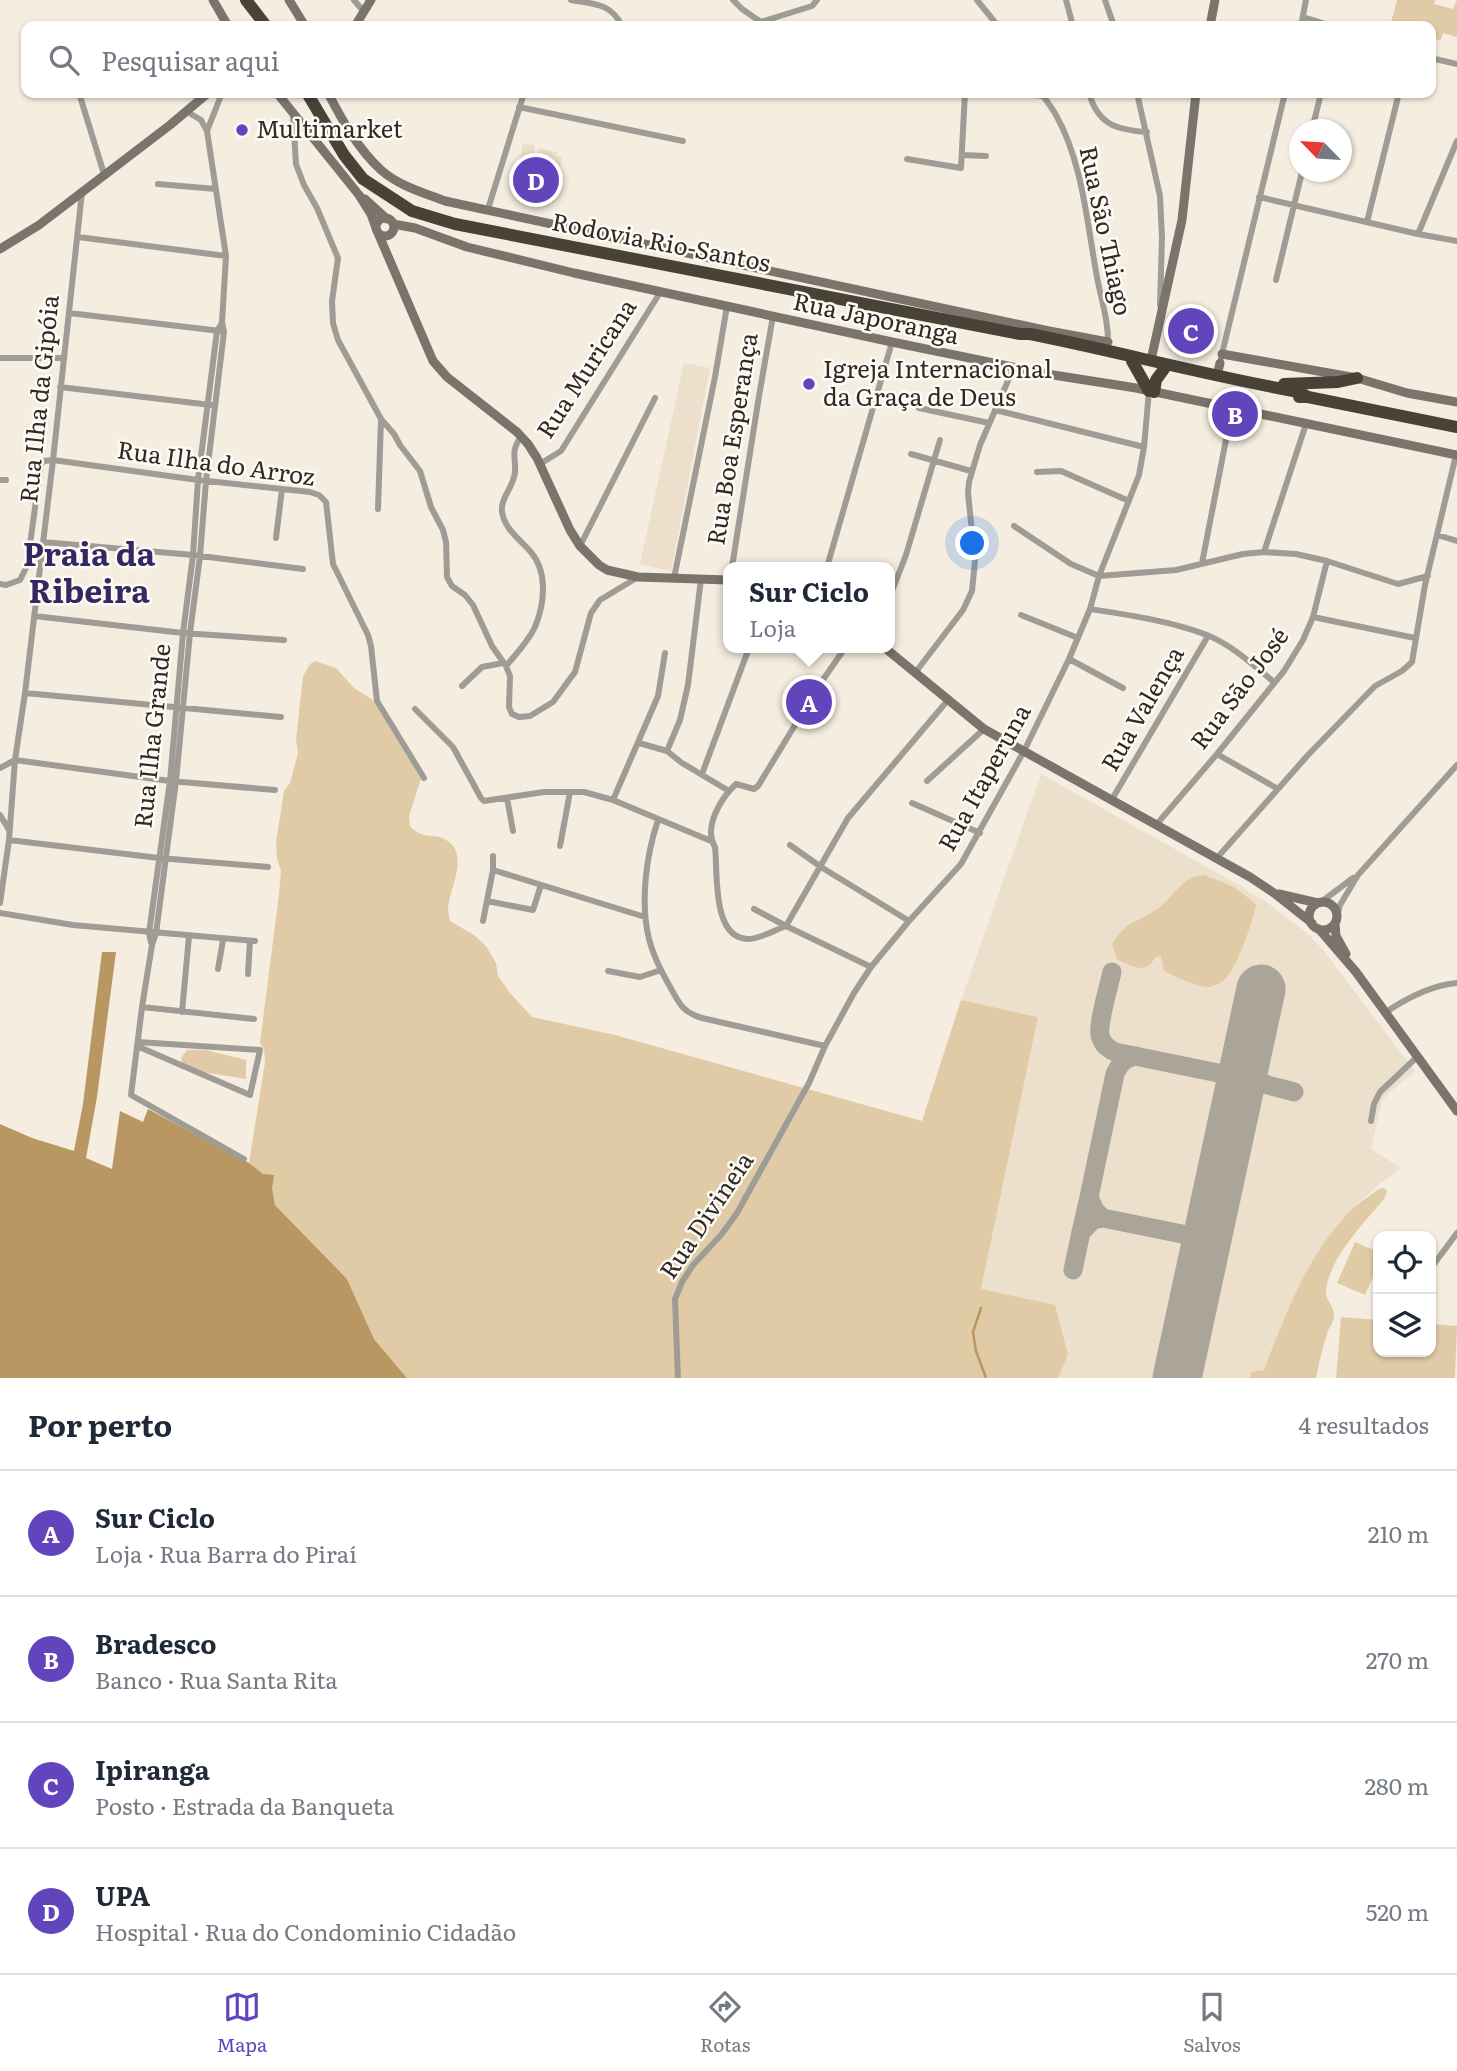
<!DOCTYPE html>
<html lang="pt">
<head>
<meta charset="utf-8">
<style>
	:root { --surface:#fff; --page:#f2f2f3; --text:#1f2937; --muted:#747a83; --line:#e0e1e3; --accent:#6245bd }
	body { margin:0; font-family:Literata,serif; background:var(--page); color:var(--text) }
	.controls { position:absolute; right:21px; bottom:21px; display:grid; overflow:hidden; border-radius:14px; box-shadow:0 2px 5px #0004 }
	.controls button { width:63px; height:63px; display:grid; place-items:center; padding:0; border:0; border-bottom:2px solid var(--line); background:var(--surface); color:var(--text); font:35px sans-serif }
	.compass { position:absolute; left:1289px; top:119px; width:63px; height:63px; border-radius:50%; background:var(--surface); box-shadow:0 2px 5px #0004; rotate:295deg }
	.you { position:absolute; left:973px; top:544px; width:24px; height:24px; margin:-18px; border:5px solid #fff; border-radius:50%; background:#1a73e8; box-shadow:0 0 0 10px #1a73e833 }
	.badge { display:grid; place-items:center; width:46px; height:46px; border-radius:50%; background:var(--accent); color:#fff; font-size:23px; font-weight:700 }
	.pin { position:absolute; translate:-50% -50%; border:4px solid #fff; box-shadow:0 2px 7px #0006 }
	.popup { position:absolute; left:723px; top:562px; width:172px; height:91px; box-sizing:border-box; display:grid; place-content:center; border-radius:14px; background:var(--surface); filter:drop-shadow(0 2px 5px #0005); font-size:23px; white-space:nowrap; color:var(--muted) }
	.popup b { font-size:26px; color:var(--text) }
	.popup::after { content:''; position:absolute; left:50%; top:100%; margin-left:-14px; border:14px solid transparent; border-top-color:var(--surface) }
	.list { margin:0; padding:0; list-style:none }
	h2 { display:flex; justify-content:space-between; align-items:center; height:91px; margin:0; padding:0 28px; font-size:30px }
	h2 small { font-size:23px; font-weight:400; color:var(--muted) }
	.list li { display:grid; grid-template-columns:46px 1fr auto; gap:21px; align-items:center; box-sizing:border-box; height:126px; padding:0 28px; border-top:2px solid var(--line) }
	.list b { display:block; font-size:26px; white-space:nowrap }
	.list p { margin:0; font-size:23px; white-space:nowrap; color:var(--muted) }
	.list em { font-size:23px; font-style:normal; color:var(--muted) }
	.icon { flex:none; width:38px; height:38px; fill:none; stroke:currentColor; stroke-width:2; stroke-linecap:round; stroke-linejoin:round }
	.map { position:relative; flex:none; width:1457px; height:1378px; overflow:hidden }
	.search { position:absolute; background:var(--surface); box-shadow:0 2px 5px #0004; left:21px; right:21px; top:21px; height:77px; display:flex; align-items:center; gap:18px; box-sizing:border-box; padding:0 24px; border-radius:14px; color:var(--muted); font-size:26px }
	.sheet { height:595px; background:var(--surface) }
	nav { display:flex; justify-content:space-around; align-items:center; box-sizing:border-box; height:98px; border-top:2px solid var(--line); background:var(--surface); font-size:19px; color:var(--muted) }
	nav a { display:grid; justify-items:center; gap:4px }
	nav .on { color:var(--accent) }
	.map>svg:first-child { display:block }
</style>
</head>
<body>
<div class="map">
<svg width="1457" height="1378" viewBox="0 0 1457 1378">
	<rect width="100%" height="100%" fill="#f5eddf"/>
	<path fill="#ecdfcb" d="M523,143L535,145L531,166L536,167L540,148L557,152V156L562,158L553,203L541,200L540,203L518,199L519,195L512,193Z
		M684,363L710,368L671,571L640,564Z
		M1041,774L1235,883L1269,904L1308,934L1323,950L1415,1071L1390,1092L1382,1101L1371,1149L1401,1168L1377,1186L1354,1207L1320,1249L1297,1290L1264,1370L1252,1372L1250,1378H1058L1068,1355L981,1289L1038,1017L961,1000Z"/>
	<path fill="#e1cba7" d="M1397,0H1435L1434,4L1453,9L1457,0V37L1443,33L1440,41L1435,38V32L1431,30V26H1418L1407,23L1405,26H1390Z
		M315,661L336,668L354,688L373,700L421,779L409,816L410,826C424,842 436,831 449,842C469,858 448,891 448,910C448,911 450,920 450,921L474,935L486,946L496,963L498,976L510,993L532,1017L615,1035L922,1121L961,1000L1038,1017L981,1289L1055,1305L1068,1355L1058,1378H407L374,1339L347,1279L275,1205C270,1184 266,1177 249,1163L265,1062L264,1049L260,1043L279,894L281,871L277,859L276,843L284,791L290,783L298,753L296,739L303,676L310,664Z
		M1204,875L1234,887L1256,904C1254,920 1236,969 1225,979C1223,982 1213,986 1210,987C1199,988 1174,976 1164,971L1161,956L1156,957C1144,975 1134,967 1117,959L1112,944C1129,918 1138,923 1160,907C1170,899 1177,887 1188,880C1192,877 1199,876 1204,875Z
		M187,1050H206L246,1060V1079L197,1071L182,1063L181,1058Z
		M1384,1188L1387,1191L1384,1199C1364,1223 1329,1258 1326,1291C1325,1301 1335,1306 1334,1316C1334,1321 1330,1326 1328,1331C1323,1346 1319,1362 1316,1378H1250L1251,1372L1264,1370C1286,1312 1309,1252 1353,1208C1361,1201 1371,1195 1379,1189Z
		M1355,1242L1378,1252V1265L1365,1295L1337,1283Z
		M1341,1317L1378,1320V1352H1431V1324L1457,1326L1455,1378H1336Z"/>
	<path fill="#b89763" d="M102,952H116L97,1097L86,1158L112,1169L120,1111L143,1122L148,1109L249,1163L263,1174L274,1175L272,1189L275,1205L347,1279L374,1339L407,1378H0V1124L32,1138L74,1151L83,1104Z"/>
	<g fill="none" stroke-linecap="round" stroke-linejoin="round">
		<path stroke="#b89763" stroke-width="2.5" d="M981,1308L973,1332L976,1351L986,1378"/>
		<path stroke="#aaa499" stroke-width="19" d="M1112,972C1109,986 1098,1022 1100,1035C1102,1044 1107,1048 1115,1052L1223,1074
			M1246,1058C1247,1087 1271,1084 1294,1092
			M1235,1072L1223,1074C1234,1079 1236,1086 1238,1097
			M1089,1197L1115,1074C1120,1063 1125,1058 1137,1056
			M1103,1218L1093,1220L1081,1232L1089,1197L1095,1211L1103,1218L1187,1235
			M1202,1260L1200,1246L1187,1235C1201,1234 1205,1229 1211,1218
			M1073,1270L1081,1232"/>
		<path stroke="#aaa499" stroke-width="49" d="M1177,1378L1261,989"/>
		<path stroke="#9f9c96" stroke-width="6" d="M354,0L364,12
			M571,0C594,4 611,3 622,26
			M733,0L742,9L761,22L812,6L817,0
			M977,0L998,26
			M1066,0L1073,26
			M1105,0L1114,26
			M1303,17L1332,26
			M1301,26L1306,0
			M1431,58L1457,64
			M79,93L104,174
			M222,93L207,131L226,256L222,322L224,332L206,481L200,556L190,633L176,781L156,933L152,945L142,1007L131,1095L244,1159
			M1023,93L1043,96
			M1041,93C1046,100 1052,108 1056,115C1083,163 1087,224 1097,277C1101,299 1109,322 1108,346
			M1089,93C1098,125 1117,130 1147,132
			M1137,93L1160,196L1162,238L1160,305
			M519,107L683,141
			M186,111L201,120L207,131
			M293,115L296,164L304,185L317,208L338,258L332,301L333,323L338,340L381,419L394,434L400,445L420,471L431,507L443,530L446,542L447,577L452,586L465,595L473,605L492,646L506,666L510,676L509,707L512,714L519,717L530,716L553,702L575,672L591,613L600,600L638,577
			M1312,130L1321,93
			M962,155L986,156
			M907,159L961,168L965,93
			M158,184L216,189
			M1259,197L1418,234L1457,241
			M488,209L524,93
			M1367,222L1399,93
			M1418,234L1457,141
			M78,237L226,256
			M1276,280L1302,172
			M69,313L220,331
			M0,358H64
			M1221,358L1285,93
			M60,387L211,405
			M919,408L989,423
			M995,410L1144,447
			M911,454L971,471
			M540,464L561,451L661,291
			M1037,472L1061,471L1129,501
			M0,480H6
			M378,509L381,419
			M1014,526L1071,564L1099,576L1176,570L1243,554L1264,552L1296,554L1327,561L1398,584L1428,576
			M1437,535L1457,541
			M276,538L282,489
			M43,542L193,555L303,569
			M580,546L655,398
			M1264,552L1306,424
			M1202,563L1232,409
			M732,567L759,396L773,316
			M827,567L892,342
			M674,578L715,377L727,306
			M0,584L6,585L20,580L27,566L41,464L44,461L53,460L198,480L310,492L319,495L326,502L333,564L368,635L371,646L377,701L424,778
			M890,596L906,555L940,440
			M1090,609C1129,615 1170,621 1207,635C1232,645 1253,665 1274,682
			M1021,615L1078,638
			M34,616L183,633L284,640
			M1313,617L1415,638
			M845,648L820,684L758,786L754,789L736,784C721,798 703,827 715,847C718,871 711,941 750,939C761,938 775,930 786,926L848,818L948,700
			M1069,659L1123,688
			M506,666C516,654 528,642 535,627C545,603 548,571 530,551C520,540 504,528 502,512C500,498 514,487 515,472C516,454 510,454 521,436
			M915,673L963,610L972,591L975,561L968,493L969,482L980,445L1014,367
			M462,686L482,667L503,663
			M25,693L281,717
			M415,709L453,747L481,798L484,801L544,792H584L613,800L711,841
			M639,743L667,751L682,763L729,791
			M667,751L680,720L688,685L701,579
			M1217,754L1278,789
			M0,768L15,760L170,781L275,790
			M702,774L749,648
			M927,781L984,729
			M507,798L513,831
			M613,800L658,696L665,653
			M1111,801L1208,636
			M912,803L980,833
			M0,815L9,830
			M658,820C646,856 640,902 649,939C653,955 661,971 669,985C679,1002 681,1012 702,1018L825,1046
			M1156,825L1217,754L1284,671L1303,640L1313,617L1327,561
			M9,840L159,858L268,867
			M790,845L821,867L909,921
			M560,846L570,792
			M1216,859L1308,755L1375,686L1402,671L1412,662L1425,585L1456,455
			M493,870L645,917
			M487,901L533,910L541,885
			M1321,902L1353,878
			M0,903L9,840L15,760L25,693L53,460L82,192
			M754,909L786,926L871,967
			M0,913L73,925L255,941
			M1337,917L1340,905L1358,875L1457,765
			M483,921L493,870V856
			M151,943L149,933L170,781L183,633L193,555L198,480L217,331L222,323
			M218,969L223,940
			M608,971L640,977L661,970
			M248,974L250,941
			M142,1007L254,1019
			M182,1012L189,936
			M1386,1012C1407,998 1431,985 1457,983
			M137,1046L250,1095L260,1050L138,1042
			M1371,1121L1374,1104L1380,1092L1417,1057
			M1431,1268L1457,1233
			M678,1378L675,1299L682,1282L693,1265L721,1235L737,1213L809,1083L825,1046L854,993L871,967L909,921L961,864L1024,751L1069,659L1090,609L1099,576L1139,475L1144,447L1149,391"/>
		<path stroke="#7a746c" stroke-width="9" d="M213,0L228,26
			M289,0L305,26
			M355,26L371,0
			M1210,26L1215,0
			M277,93L359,195L371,214L376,228
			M328,93C342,120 358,149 381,170C399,186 424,193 445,201L1049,331L1108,342
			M365,199L387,219
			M376 227a9 9 0 1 1 18 0a9 9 0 1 1-18 0Z
			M393,224L415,228L467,247L574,273L892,342L1047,374L1136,388L1457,455
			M378,233L433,361L447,377L517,432L528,444L537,458L570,530L580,546L599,565L607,570L638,577L728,580
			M0,249L39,225L170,125L208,93
			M1222,354L1357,378L1407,393L1457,402
			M1151,360L1182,220L1196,93
			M1217,376L1220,363
			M885,648L984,729L1250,877L1274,893L1312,923
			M1279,894L1318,903
			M1309 916a14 14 0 1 1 28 0a14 14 0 1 1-28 0Z
			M1335,923L1336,936L1346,954
			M1319,929L1356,972L1457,1111"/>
		<path stroke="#494237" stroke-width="12" d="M246,0L266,26
			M307,93L344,155L363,179L412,211L455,224L1020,334H1030C1120,352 1209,376 1299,392L1308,397
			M1132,361L1149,391
			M1284,384L1338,382L1357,378
			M1154,392L1156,380L1164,369
			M1299,397H1308L1457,427"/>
	</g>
	<g fill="#6245bd" stroke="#fefbf5" stroke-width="2.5">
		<circle cx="242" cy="130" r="7"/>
		<circle cx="809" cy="384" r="7"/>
	</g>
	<g text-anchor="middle" stroke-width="5" stroke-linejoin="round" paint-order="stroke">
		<g font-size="24" fill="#2e2b26" stroke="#fefbf5" text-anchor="start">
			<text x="256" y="138">Multimarket</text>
			<text x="823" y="378">Igreja Internacional<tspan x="823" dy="28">da Graça de Deus</tspan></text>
		</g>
		<g font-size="24" fill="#2e2b26" stroke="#fefbf5">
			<text transform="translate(1105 231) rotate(78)" y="8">Rua São Thiago</text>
			<text transform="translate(661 243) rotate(11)" y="8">Rodovia Rio-Santos</text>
			<text transform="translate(876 319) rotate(12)" y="8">Rua Japoranga</text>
			<text transform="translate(587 369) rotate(-57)" y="8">Rua Muricana</text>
			<text transform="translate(40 399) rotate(-84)" y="8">Rua Ilha da Gipóia</text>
			<text transform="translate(733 439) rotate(-81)" y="8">Rua Boa Esperança</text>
			<text transform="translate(216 464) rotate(8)" y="8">Rua Ilha do Arroz</text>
			<text transform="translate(1240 689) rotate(-53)" y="8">Rua São José</text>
			<text transform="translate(1143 709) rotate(-60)" y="8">Rua Valença</text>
			<text transform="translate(153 736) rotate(-84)" y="8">Rua Ilha Grande</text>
			<text transform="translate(985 778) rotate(-61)" y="8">Rua Itaperuna</text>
			<text transform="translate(707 1216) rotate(-56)" y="8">Rua Divineia</text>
		</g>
		<g font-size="32" font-weight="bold" fill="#342863" stroke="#fefbf5">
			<text x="89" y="566">Praia da<tspan x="89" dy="37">Ribeira</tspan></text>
		</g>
	</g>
</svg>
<div class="controls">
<button><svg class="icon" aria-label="locate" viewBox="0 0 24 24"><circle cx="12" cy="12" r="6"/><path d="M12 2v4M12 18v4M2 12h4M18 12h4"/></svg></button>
<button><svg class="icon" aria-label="layers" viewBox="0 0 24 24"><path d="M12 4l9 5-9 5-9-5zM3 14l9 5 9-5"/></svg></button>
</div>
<svg class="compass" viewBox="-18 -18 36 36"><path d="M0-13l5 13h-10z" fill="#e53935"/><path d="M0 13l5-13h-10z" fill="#747a83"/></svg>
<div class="you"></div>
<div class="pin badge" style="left:809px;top:702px">A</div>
<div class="popup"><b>Sur Ciclo</b>Loja</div>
<div class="pin badge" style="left:1235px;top:414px">B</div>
<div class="pin badge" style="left:1191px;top:331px">C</div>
<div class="pin badge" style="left:536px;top:180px">D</div>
<div class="search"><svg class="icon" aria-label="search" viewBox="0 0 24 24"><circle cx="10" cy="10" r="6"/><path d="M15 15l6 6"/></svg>Pesquisar aqui</div>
</div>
<section class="sheet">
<h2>Por perto<small>4 resultados</small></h2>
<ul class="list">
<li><span class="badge">A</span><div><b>Sur Ciclo</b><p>Loja · Rua Barra do Piraí</p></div><em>210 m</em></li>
<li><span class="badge">B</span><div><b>Bradesco</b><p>Banco · Rua Santa Rita</p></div><em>270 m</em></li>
<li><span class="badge">C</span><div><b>Ipiranga</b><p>Posto · Estrada da Banqueta</p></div><em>280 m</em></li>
<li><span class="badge">D</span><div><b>UPA</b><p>Hospital · Rua do Condominio Cidadão</p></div><em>520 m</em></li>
</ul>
</section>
<nav>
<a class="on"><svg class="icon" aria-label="map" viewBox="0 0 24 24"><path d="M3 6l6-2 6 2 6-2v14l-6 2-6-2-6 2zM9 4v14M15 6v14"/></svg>Mapa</a>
<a><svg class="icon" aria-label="directions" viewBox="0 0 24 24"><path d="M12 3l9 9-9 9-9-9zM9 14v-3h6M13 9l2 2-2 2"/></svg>Rotas</a>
<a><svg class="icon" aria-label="saved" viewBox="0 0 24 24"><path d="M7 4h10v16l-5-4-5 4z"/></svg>Salvos</a>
</nav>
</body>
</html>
